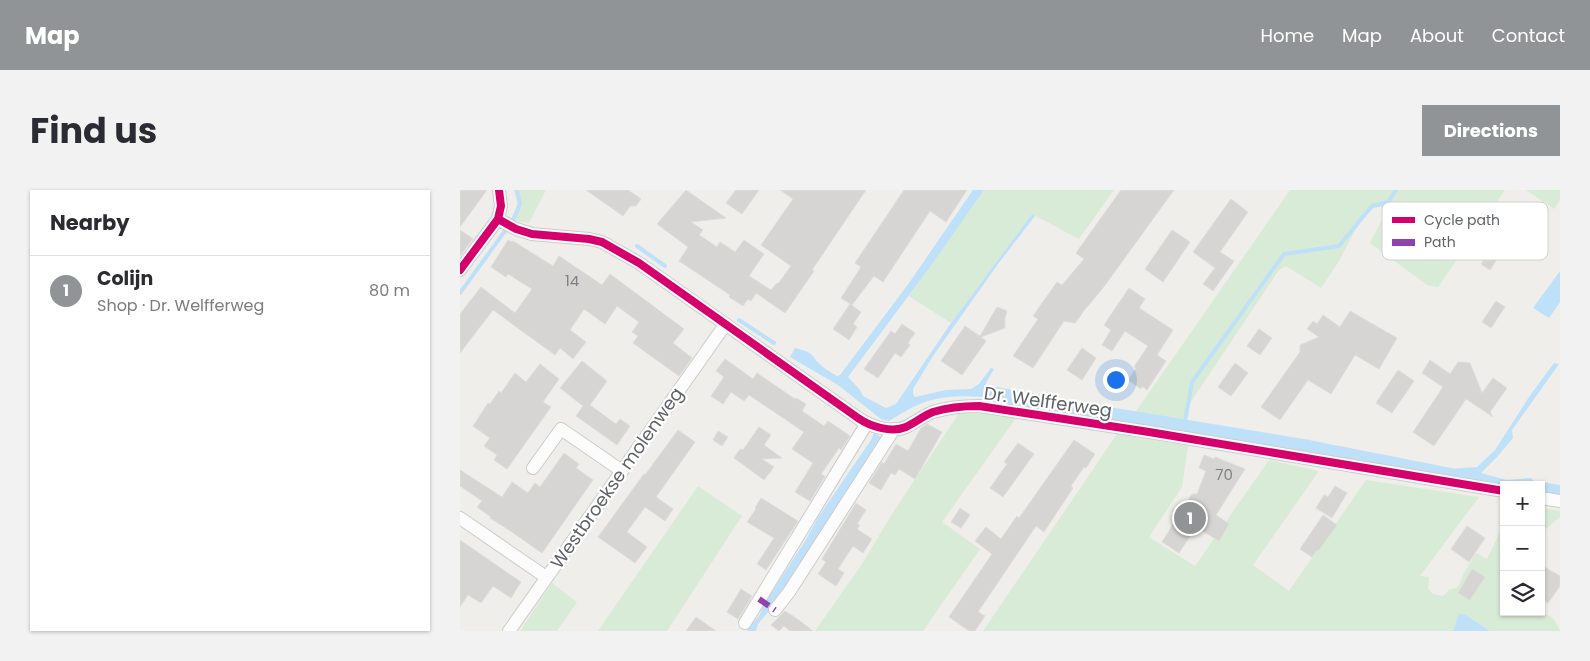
<!DOCTYPE html>
<html lang="en">
<head>
<meta charset="utf-8">
<style>
	:root { --surface:#fff; --page:#f2f2f3; --text:#2b2b33; --muted:#7c7c81; --line:#e1e1e2; --accent:#919496 }
	body { margin:0; font-family:Poppins,sans-serif; background:var(--page); color:var(--text) }
	.controls { position:absolute; right:15px; bottom:15px; display:grid; overflow:hidden; border-radius:0px; box-shadow:0 1px 4px #0004 }
	.controls button { width:45px; height:45px; display:grid; place-items:center; padding:0; border:0; border-bottom:1px solid var(--line); background:var(--surface); color:var(--text); font:25px sans-serif }
	.you { position:absolute; left:655px; top:189px; width:18px; height:18px; margin:-12px; border:4px solid #fff; border-radius:50%; background:#1a73e8; box-shadow:0 0 0 8px #1a73e833 }
	.badge { display:grid; place-items:center; width:32px; height:32px; border-radius:50%; background:var(--accent); color:#fff; font-size:16px; font-weight:700 }
	.pin { position:absolute; translate:-50% -50%; border:2px solid #fff; box-shadow:0 1px 5px #0006 }
	.list { margin:0; padding:0; list-style:none }
	h2 { display:flex; justify-content:space-between; align-items:center; height:65px; margin:0; padding:0 20px; font-size:21px }
	h2 small { font-size:16px; font-weight:400; color:var(--muted) }
	.list li { display:grid; grid-template-columns:32px 1fr auto; gap:15px; align-items:center; box-sizing:border-box; height:70px; padding:0 20px; border-top:1px solid var(--line) }
	.list b { display:block; font-size:19px; white-space:nowrap }
	.list p { margin:0; font-size:16px; white-space:nowrap; color:var(--muted) }
	.list em { font-size:16px; font-style:normal; color:var(--muted) }
	.icon { flex:none; width:28px; height:28px; fill:none; stroke:currentColor; stroke-width:2; stroke-linecap:round; stroke-linejoin:round }
	.map { position:relative; flex:none; width:1100px; height:441px; overflow:hidden; border-radius:0px }
	header { display:flex; align-items:center; gap:30px; box-sizing:border-box; height:70px; padding:0 25px; background:var(--accent); color:#fff }
	header strong { font-size:24px }
	nav { display:flex; gap:28px; margin-inline-start:auto; font-size:18px }
	.intro { display:flex; align-items:center; justify-content:space-between; box-sizing:border-box; height:120px; padding:0 30px }
	h1 { margin:0; font-size:35px }
	.button { padding:12px 22px; border-radius:0px; background:var(--accent); color:#fff; font-size:18px; font-weight:700 }
	main { display:flex; gap:30px; padding:0 30px }
	aside { flex:1; background:var(--surface); border-radius:0px; box-shadow:0 1px 4px #0004 }
	.map>svg:first-child { display:block }
</style>
</head>
<body>
<header>
<strong>Map</strong>
<nav><a>Home</a><a>Map</a><a>About</a><a>Contact</a></nav>
</header>
<div class="intro"><h1>Find us</h1><a class="button">Directions</a></div>
<main>
<aside>
<h2>Nearby<small></small></h2>
<ul class="list">
<li><span class="badge">1</span><div><b>Colijn</b><p>Shop · Dr. Welfferweg</p></div><em>80 m</em></li>
</ul>
</aside>
<div class="map">
<svg width="1100" height="441" viewBox="0 0 1100 441">
	<rect width="100%" height="100%" fill="#efeeea"/>
	<path fill="#d8ebd6" d="M54,0H86L69,33L55,31L57,12Z
		M524,0H654L619,49L572,24L491,133L449,106Z
		M830,0H1045L978,97L967,95L910,53L928,18L927,16L908,19L901,29L879,71L861,98L826,76L819,80L732,210L728,218L726,240L670,230Z
		M1066,0H1100V10L1094,19Z
		M499,223L530,224L556,228L482,332L520,359L463,441H355L402,374L432,324Z
		M657,244L728,256L722,297L689,347L735,376L809,270L859,281L793,375L829,401L906,290L1019,307L960,386L969,387L968,399L973,404L983,406L989,400L998,397L1004,383L1016,363L1027,369L1044,334V422H1081V421L1094,429L1100,441H1030L1006,425H999L993,441H523Z
		M238,296L282,326L207,441H138Z
		M1081,318L1100,321V327L1081,343Z
		M92,393L117,412L97,441H60Z"/>
	<path fill="#bfe0f9" d="M513,0H524L470,77L388,187L400,200L403,206L426,218L436,214L491,133L572,24L575,26L538,74L473,166L453,199V204L455,207L486,200L511,199L519,194L531,178L534,179L526,193L527,198L550,203L546,209C514,206 483,202 453,217C445,221 437,226 429,231L421,229L378,195L330,167L335,158C356,163 349,165 363,177C367,180 372,183 377,186L380,185L449,93Z
		M1100,81V112L1089,128L1073,118Z
		M1094,173L1099,174L1052,240L1053,248L1037,267L1021,283L1046,290L1071,288L1078,295H1044L973,284L974,280L1017,277L1035,260L1069,207Z
		M414,243L421,247L313,416L298,434L296,441H287L299,426L306,411L347,348L357,329L411,250Z
		M999,424L1006,425L1030,441H993Z"/>
	<g fill="none" stroke-linecap="round" stroke-linejoin="round">
		<path stroke="#bfe0f9" stroke-width="4" d="M177,56L205,76
			M0,103L53,30L60,14L57,0
			M279,130L314,153
			M724,237L732,192L824,64L879,56L912,16L928,12L936,0"/>
		<path stroke="#bfe0f9" stroke-width="14" d="M530,203L630,221L849,257L991,285
			M1081,299L1100,302"/>
	</g>
	<path fill="#d6d5d3" stroke="#deddd9" d="M0,0H27L0,37Z
		M126,0H168L181,9L176,16H170L163,26Z
		M226,0L266,28L231,32L243,40L239,45L257,57L260,52L275,62L284,50L304,64L289,86L311,100L317,93L318,94L331,76L301,55L333,9L320,0H406L352,80L354,81L325,123L296,103L291,111L288,109L283,116L269,107L270,105L219,71L228,57L197,34Z
		M276,0H299L282,24L266,13Z
		M444,0H507L486,32L470,21L423,92L414,86L392,115L381,108L401,77L395,73Z
		M661,0H714L643,98L622,123V124L615,133L604,131L573,178L553,166L578,129L573,126L597,92L602,95L624,69L616,63Z
		M771,9L788,22L760,62L774,71L753,101L743,94L755,78L733,62Z
		M0,40L13,49L0,66Z
		M712,40L730,52L703,92L685,79Z
		M48,50L52,52L53,51L93,76L99,66L142,95L150,84L224,139L213,153L232,168L219,186L173,153L178,146L172,142L179,132L157,116L145,134L124,119L110,140L126,152L113,169L100,158L95,165L33,120L0,163V124L21,97L55,123L72,99L48,84L46,87L31,77Z
		M1030,60L1039,66L1030,80L1021,74Z
		M669,98L685,109L679,118L713,140L697,165L706,171L687,200L682,196L681,199L668,190L676,178L674,177L688,156L665,141L652,161L642,155L651,140L644,135Z
		M1036,111L1045,117L1031,138L1022,132Z
		M390,114L401,122L393,134L397,137L389,150L373,139Z
		M537,117L547,121L545,128V138L521,147L526,151L502,185L481,171L505,136L520,146Z
		M890,121L937,148L919,179L895,165L871,204L848,190L820,230L801,217L840,162V155L859,147L847,139L853,131L857,134L863,125L880,137Z
		M442,134L455,143L448,153L450,155L441,167L435,163L418,188L404,179L431,141L435,144Z
		M799,139L812,148L800,165L787,156Z
		M622,158L636,168L622,190L607,180Z
		M265,169L293,189L297,183L335,209L336,208L346,214L342,221L364,236L368,231L390,246L381,260L379,258L361,284L365,286L350,311L335,302L353,273L332,259L344,242L289,205L284,211L271,202L263,214L251,206L264,187L256,181Z
		M970,170L990,184L998,172L1010,173L1022,203L1033,188L1047,198L1030,222L1033,227L1006,209L974,256L953,242L983,197L962,183Z
		M122,171L147,191L130,215L156,234L160,229L170,236L157,255L116,226L123,216L100,198Z
		M775,173L788,183L771,206L758,197Z
		M80,174L99,189L83,212L91,217L47,279L34,270L37,265L24,256L30,248L13,236L28,213L30,214L39,201L41,203L55,183L66,192Z
		M938,180L954,191L932,223L916,213Z
		M467,234L482,242L455,289L439,279L435,285L431,283L421,300L409,293L422,272L424,274L436,254L448,261L461,238Z
		M299,237L311,245L304,255L322,268L302,269L314,277L304,290L274,268L280,259L283,260Z
		M218,240L235,252L196,307L213,319L205,331L185,317L167,342L187,357L175,373L138,347L184,284L185,285Z
		M258,241L268,247L262,256L253,250Z
		M614,250L635,264L626,278L624,277L611,296L613,298L584,342L576,336L518,422L525,426L515,441H509L489,427L532,364L515,351L526,337L541,349L557,326L559,328Z
		M558,253L574,264L543,307L530,298L547,274L544,272Z
		M104,263L119,274L116,278L133,290L82,363L52,342L30,328L31,327L17,317L22,311L0,296V280L42,307L52,292L68,303L75,293L80,297Z
		M744,265L754,269L755,267L785,279L756,325L769,334L759,351L736,337L719,363L702,352L732,304H737L746,281L739,278Z
		M875,296L887,303L872,328L856,318L864,305L868,307Z
		M301,308L338,331L306,380L297,374L314,348L287,332L296,319L295,318Z
		M396,313L406,320L397,334L400,335L397,339L412,349L403,363L393,356L378,379L384,383L376,396L358,384L366,372L362,369Z
		M500,318L510,325L501,338L491,332Z
		M863,325L877,335L858,361L857,360L852,367L840,359Z
		M1007,336L1025,348L1009,372L991,359Z
		M0,350L61,392L51,408L33,396L21,413L8,405L0,417Z
		M1081,375L1100,386V396L1088,413L1081,408Z
		M1012,379L1025,387L1010,410L998,403Z
		M281,399L292,406L278,429L267,422Z
		M325,421L336,428L353,441H330L324,436L319,441L311,435Z
		M236,427L256,441H226Z"/>
	<g fill="none" stroke-linecap="round" stroke-linejoin="round">
		<g stroke="#cbcccc" stroke-width="14">
			<path id="minor" d="M38,29L56,39L72,44L129,49L142,52L179,73L398,228C411,237 432,243 446,237C456,232 463,226 473,222C489,217 503,216 519,216L689,242L1044,301
				M0,80L38,29L41,16L39,0
				M73,278L101,239L162,281
				M1081,308L1100,311
				M0,328L86,387
				M315,420L329,402L434,239
				M285,433L407,233
				M49,441L265,135"/>
		</g>
		<use href="#minor" stroke="#fdfcfc" stroke-width="12"/>
		<path stroke="#8e44ad" stroke-width="6" stroke-dasharray="12 6" stroke-linecap="butt" d="M299,409L315,420"/>
		<g stroke="#fff" stroke-width="11">
			<path id="cycleway" d="M38,29L56,39L72,44L129,49L142,52L179,73L398,228C411,237 432,243 446,237C456,232 463,226 473,222C489,217 503,216 519,216L689,242L1044,301
				M0,80L38,29L41,16L39,0"/>
		</g>
		<use href="#cycleway" stroke="#d6006c" stroke-width="8"/>
	</g>
	<g text-anchor="middle" stroke-width="4.5" stroke-linejoin="round" paint-order="stroke">
		<g font-size="15" fill="#7e8184">
			<text x="112" y="96">14</text>
			<text x="764" y="290">70</text>
		</g>
		<g font-size="18" fill="#5f6368" stroke="#fff">
			<text transform="translate(588 212) rotate(8)" y="6">Dr. Welfferweg</text>
			<text transform="translate(157 288) rotate(-55)" y="6">Westbroekse molenweg</text>
		</g>
	</g>
	<rect x="922" y="12" width="166" height="58" rx="8" fill="#fff" stroke="#cfd0d2" stroke-width="1"/>
	<rect x="932" y="27" width="23" height="6" fill="#d6006c"/>
	<rect x="932" y="49" width="23" height="7" fill="#8e44ad"/>
	<g font-size="14" fill="#5f6368">
		<text x="964" y="35">Cycle path</text>
		<text x="964" y="57">Path</text>
	</g>
</svg>
<div class="controls">
<button>+</button>
<button>−</button>
<button><svg class="icon" aria-label="layers" viewBox="0 0 24 24"><path d="M12 4l9 5-9 5-9-5zM3 14l9 5 9-5"/></svg></button>
</div>
<div class="you"></div>
<div class="pin badge" style="left:730px;top:328px">1</div>
</div>
</main>
</body>
</html>
